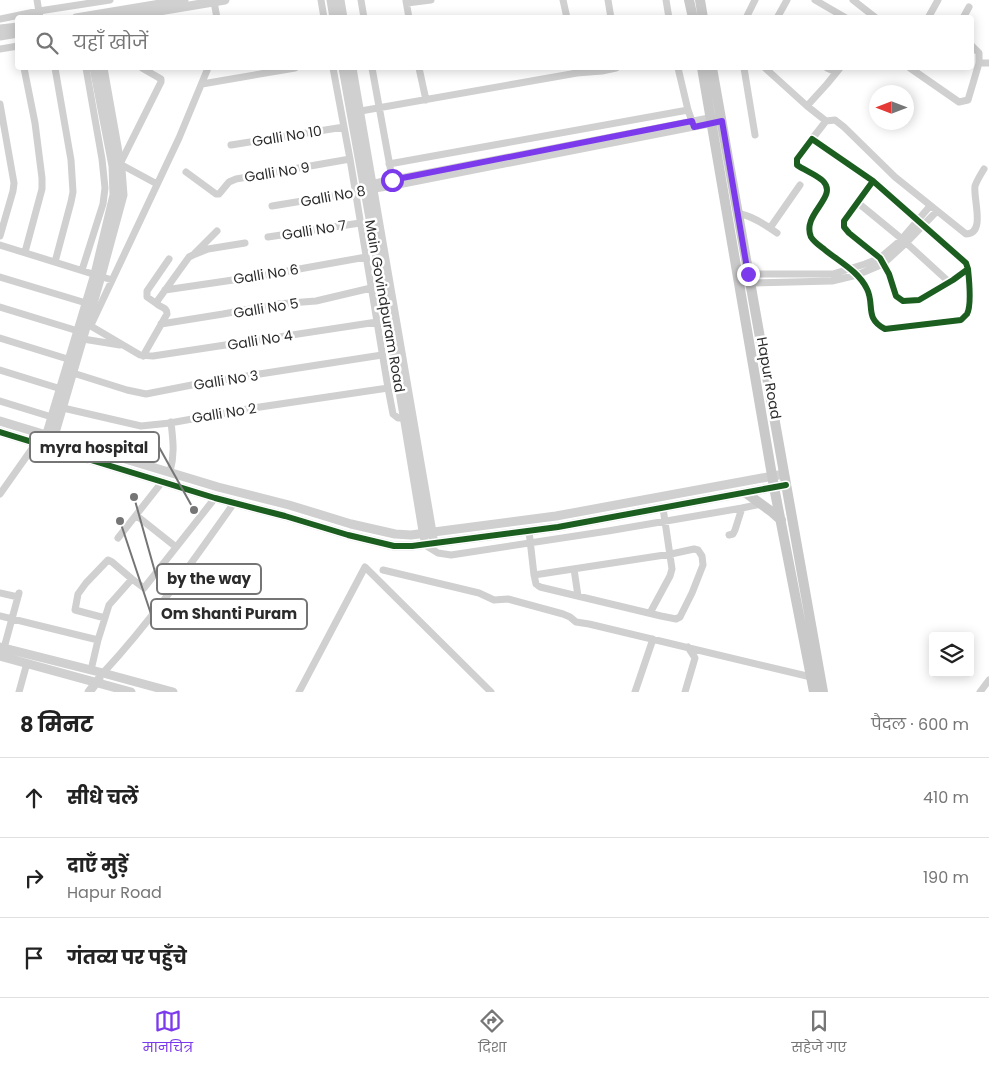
<!DOCTYPE html>
<html lang="hi">
<head>
<meta charset="utf-8">
<style>
	:root { --surface:#fff; --page:#f6f6f6; --text:#222; --muted:#767676; --line:#e0e0e0; --accent:#7c3aed }
	body { margin:0; font-family:Poppins,"Noto Sans Devanagari",sans-serif; background:var(--page); color:var(--text) }
	.controls { position:absolute; right:15px; bottom:15px; display:grid; overflow:hidden; border-radius:5px; box-shadow:0 2px 12px #0003 }
	.controls button { width:45px; height:45px; display:grid; place-items:center; padding:0; border:0; border-bottom:1px solid var(--line); background:var(--surface); color:var(--text); font:25px sans-serif }
	.compass { position:absolute; left:869px; top:85px; width:45px; height:45px; border-radius:50%; background:var(--surface); box-shadow:0 2px 12px #0003; rotate:270deg }
	.stop { position:absolute; width:15px; height:15px; margin:-11px; border:4px solid #7c3aed; border-radius:50%; background:#fff }
	.stop.end { background:#7c3aed; border-color:#fff; box-shadow:0 1px 5px #0008 }
	.list { margin:0; padding:0; list-style:none }
	h2 { display:flex; justify-content:space-between; align-items:center; height:65px; margin:0; padding:0 20px; font-size:21px }
	h2 small { font-size:16px; font-weight:400; color:var(--muted) }
	.list li { display:grid; grid-template-columns:32px 1fr auto; gap:15px; align-items:center; box-sizing:border-box; height:80px; padding:0 20px; border-top:1px solid var(--line) }
	.list b { display:block; font-size:19px; white-space:nowrap }
	.list p { margin:0; font-size:16px; white-space:nowrap; color:var(--muted) }
	.list em { font-size:16px; font-style:normal; color:var(--muted) }
	.icon { flex:none; width:28px; height:28px; fill:none; stroke:currentColor; stroke-width:2; stroke-linecap:round; stroke-linejoin:round }
	.map { position:relative; flex:none; width:989px; height:692px; overflow:hidden }
	.search { position:absolute; background:var(--surface); box-shadow:0 2px 12px #0003; left:15px; right:15px; top:15px; height:55px; display:flex; align-items:center; gap:12px; box-sizing:border-box; padding:0 18px; border-radius:5px; color:var(--muted); font-size:19px }
	.sheet { height:305px; background:var(--surface) }
	nav { display:flex; justify-content:space-around; align-items:center; box-sizing:border-box; height:70px; border-top:1px solid var(--line); background:var(--surface); font-size:14px; color:var(--muted) }
	nav a { display:grid; justify-items:center; gap:2px }
	nav .on { color:var(--accent) }
	.map>svg:first-child { display:block }
</style>
</head>
<body>
<div class="map">
<svg width="989" height="692" viewBox="0 0 989 692">
	<rect width="100%" height="100%" fill="#fff"/>
	<g fill="none" stroke-linecap="round" stroke-linejoin="round">
		<path stroke="#d0d0d0" stroke-width="7" d="M37,0L40,18
			M321,0L324,18
			M361,0L364,18
			M563,0L567,18
			M608,0L611,18
			M666,0L669,18
			M815,0L846,18
			M853,0L876,18
			M406,1L409,18
			M214,2L217,18
			M407,3L431,0
			M746,18L755,0
			M777,18L787,0
			M928,18L938,0
			M963,18L969,7
			M0,19L39,11L110,0
			M972,46L979,53V63H989
			M0,49L18,46
			M24,68L35,123L42,178V189L25,252
			M142,68L161,79V82L120,164L157,184
			M333,68L350,159L388,388L393,414L398,418H409
			M372,68L393,183
			M419,68L426,100
			M678,68L688,110L693,124
			M744,68L755,135
			M765,68L807,106L826,121
			M827,68L836,72
			M910,68L959,102L968,100L979,63
			M202,84L295,68
			M0,104L14,183L13,191L0,236
			M807,106L827,84L840,68
			M355,112L577,73L602,71L616,68
			M812,139L826,121L835,120L844,127L895,177L966,234C986,234 973,199 975,186C977,180 981,174 984,169
			M231,145L344,127
			M389,164L688,110
			M186,172L216,194H219L229,182L236,179L350,159
			M873,181L844,221V227L849,233L880,258L889,274L896,296L903,301L919,300L953,280L968,269C969,279 972,305 967,314C965,316 963,318 961,320L885,329C864,318 875,305 867,289C859,272 840,262 825,250C820,246 814,242 811,237C801,214 839,197 823,181C817,175 804,170 797,165V159L812,139L873,181L966,263L968,269
			M369,184L714,117
			M857,202L902,239L949,282
			M272,206L393,186L714,123
			M738,216L741,214C754,217 766,225 777,233
			M770,228L800,185
			M268,237L360,223
			M0,245L112,280
			M195,253L217,231
			M55,262L71,202L73,192L71,160L55,68
			M82,270L103,204L105,188L102,159L86,68
			M748,274H833L865,264L880,258L900,241L930,206
			M0,277L86,303
			M750,283L832,281L857,275L883,264L905,244L937,211
			M165,290L260,276L366,257
			M157,304L147,297V291L169,259
			M0,307L78,331
			M84,322L140,355L153,356L377,322
			M161,324L223,314L277,304L316,301L371,288
			M91,325L179,138L208,68
			M0,338L74,361
			M83,339L120,345
			M143,356L167,314C167,307 161,308 157,304L158,300L189,257L193,255L208,249L245,243
			M0,370L61,389
			M73,373L127,390L146,394L202,383L382,355
			M0,401L55,418
			M63,408L141,426L170,423L253,408L388,388
			M170,472C175,453 173,441 171,422
			M0,494L36,443
			M137,516L176,547
			M529,531L534,575L536,584L540,587L661,616L676,619L680,617L692,593L703,565L702,556L698,550L694,549L671,554L534,575
			M729,535L733,534L735,530L742,508L761,504
			M118,538L162,482
			M425,545L438,553L451,555L608,531L742,508
			M574,569L578,596
			M383,570L479,593L494,600L508,599L563,614L570,617L576,622L589,624L811,677
			M0,593L18,597
			M650,613L670,576L672,569L663,508
			M0,616L98,640
			M105,618L75,610L78,594L86,583L108,560L112,562L132,579
			M4,648L19,593
			M91,670L98,640L109,605L132,579L144,588L215,498
			M103,673C152,620 193,561 234,503
			M19,692L27,663
			M299,692L365,567L491,692
			M635,692L653,639
			M685,692L695,658L688,647
			M980,692L989,680"/>
		<path stroke="#d0d0d0" stroke-width="9" d="M331,0L334,18
			M340,0L343,18
			M76,18L184,0
			M117,18L225,0
			M0,29L18,27
			M0,36L18,33
			M343,68L388,319L424,537
			M352,68L433,538
			M0,421L218,487L289,505L351,524L395,534L411,535L556,516L784,474
			M0,432L215,498L285,516L348,535L394,546H412L558,527L786,485
			M45,440L95,274L114,195L113,166L94,68
			M52,443L101,276L123,195L121,169L103,68
			M0,647L103,673L173,692
			M0,656L131,692
			M89,692L99,679"/>
		<path stroke="#c9c9c9" stroke-width="10" d="M689,0L693,18
			M700,0L703,18
			M702,68L774,487L814,692
			M712,68L823,692
			M746,493L772,512L781,520"/>
		<g stroke="#fff" stroke-width="9">
			<path id="cycleway" d="M873,181L844,221V227L849,233L880,258L889,274L896,296L903,301L919,300L953,280L968,269C969,279 972,305 967,314C965,316 963,318 961,320L885,329C864,318 875,305 867,289C859,272 840,262 825,250C820,246 814,242 811,237C801,214 839,197 823,181C817,175 804,170 797,165V159L812,139L873,181L966,263L968,269
				M0,432L215,498L285,516L348,535L394,546H412L558,527L786,485"/>
		</g>
		<use href="#cycleway" stroke="#1b5e20" stroke-width="6"/>
	</g>
	<g fill="none" stroke-linecap="round" stroke-linejoin="round">
		<path stroke="#7c3aed" stroke-width="6" d="M392,180L692,121L694,127L722,121L748,274"/>
	</g>
	<g text-anchor="middle" stroke-width="5" stroke-linejoin="round" paint-order="stroke">
		<g font-size="14" fill="#2b2b2b" stroke="#fff">
			<text transform="translate(287 136) rotate(-9)" y="5">Galli No 10</text>
			<text transform="translate(277 172) rotate(-9)" y="5">Galli No 9</text>
			<text transform="translate(333 196) rotate(-10)" y="5">Galli No 8</text>
			<text transform="translate(314 230) rotate(-9)" y="5">Galli No 7</text>
			<text transform="translate(266 274) rotate(-9)" y="5">Galli No 6</text>
			<text transform="translate(385 306) rotate(80)" y="5">Main Govindpuram Road</text>
			<text transform="translate(266 308) rotate(-9)" y="5">Galli No 5</text>
			<text transform="translate(260 340) rotate(-9)" y="5">Galli No 4</text>
			<text transform="translate(769 378) rotate(80)" y="5">Hapur Road</text>
			<text transform="translate(226 380) rotate(-9)" y="5">Galli No 3</text>
			<text transform="translate(224 413) rotate(-9)" y="5">Galli No 2</text>
		</g>
	</g>
	<path fill="none" stroke="#757575" stroke-width="2" d="M194 510L159 447M134 497L157 579M120 521L151 614"/>
	<g fill="#757575" stroke="#fff" stroke-width="2">
		<circle cx="194" cy="510" r="5"/>
		<circle cx="134" cy="497" r="5"/>
		<circle cx="120" cy="521" r="5"/>
	</g>
	<g fill="#fff" stroke="#757575" stroke-width="2">
		<rect x="30" y="432" width="129" height="30" rx="5"/>
		<rect x="157" y="564" width="104" height="30" rx="5"/>
		<rect x="151" y="599" width="156" height="30" rx="5"/>
	</g>
	<g font-size="15" text-anchor="middle" font-weight="bold" fill="#2b2b2b">
		<text x="94" y="453">myra hospital</text>
		<text x="209" y="584">by the way</text>
		<text x="229" y="619">Om Shanti Puram</text>
	</g>
</svg>
<div class="controls">
<button><svg class="icon" aria-label="layers" viewBox="0 0 24 24"><path d="M12 4l9 5-9 5-9-5zM3 14l9 5 9-5"/></svg></button>
</div>
<svg class="compass" viewBox="-18 -18 36 36"><path d="M0-13l5 13h-10z" fill="#e53935"/><path d="M0 13l5-13h-10z" fill="#767676"/></svg>
<div class="stop" style="left:392px;top:180px"></div>
<div class="stop end" style="left:748px;top:274px"></div>
<div class="search"><svg class="icon" aria-label="search" viewBox="0 0 24 24"><circle cx="10" cy="10" r="6"/><path d="M15 15l6 6"/></svg>यहाँ खोजें</div>
</div>
<section class="sheet">
<h2>8 मिनट<small>पैदल · 600 m</small></h2>
<ul class="list">
<li><svg class="icon" aria-label="ahead" viewBox="0 0 24 24"><path d="M12 20V5M6 11l6-6 6 6"/></svg><div><b>सीधे चलें</b></div><em>410 m</em></li>
<li><svg class="icon" aria-label="right" viewBox="0 0 24 24"><path d="M7 20v-9h11M14 6l5 5-5 5"/></svg><div><b>दाएँ मुड़ें</b><p>Hapur Road</p></div><em>190 m</em></li>
<li><svg class="icon" aria-label="arrive" viewBox="0 0 24 24"><path d="M6 21V4h12l-3 4 3 4H6"/></svg><div><b>गंतव्य पर पहुँचे</b></div></li>
</ul>
</section>
<nav>
<a class="on"><svg class="icon" aria-label="map" viewBox="0 0 24 24"><path d="M3 6l6-2 6 2 6-2v14l-6 2-6-2-6 2zM9 4v14M15 6v14"/></svg>मानचित्र</a>
<a><svg class="icon" aria-label="directions" viewBox="0 0 24 24"><path d="M12 3l9 9-9 9-9-9zM9 14v-3h6M13 9l2 2-2 2"/></svg>दिशा</a>
<a><svg class="icon" aria-label="saved" viewBox="0 0 24 24"><path d="M7 4h10v16l-5-4-5 4z"/></svg>सहेजे गए</a>
</nav>
</body>
</html>
